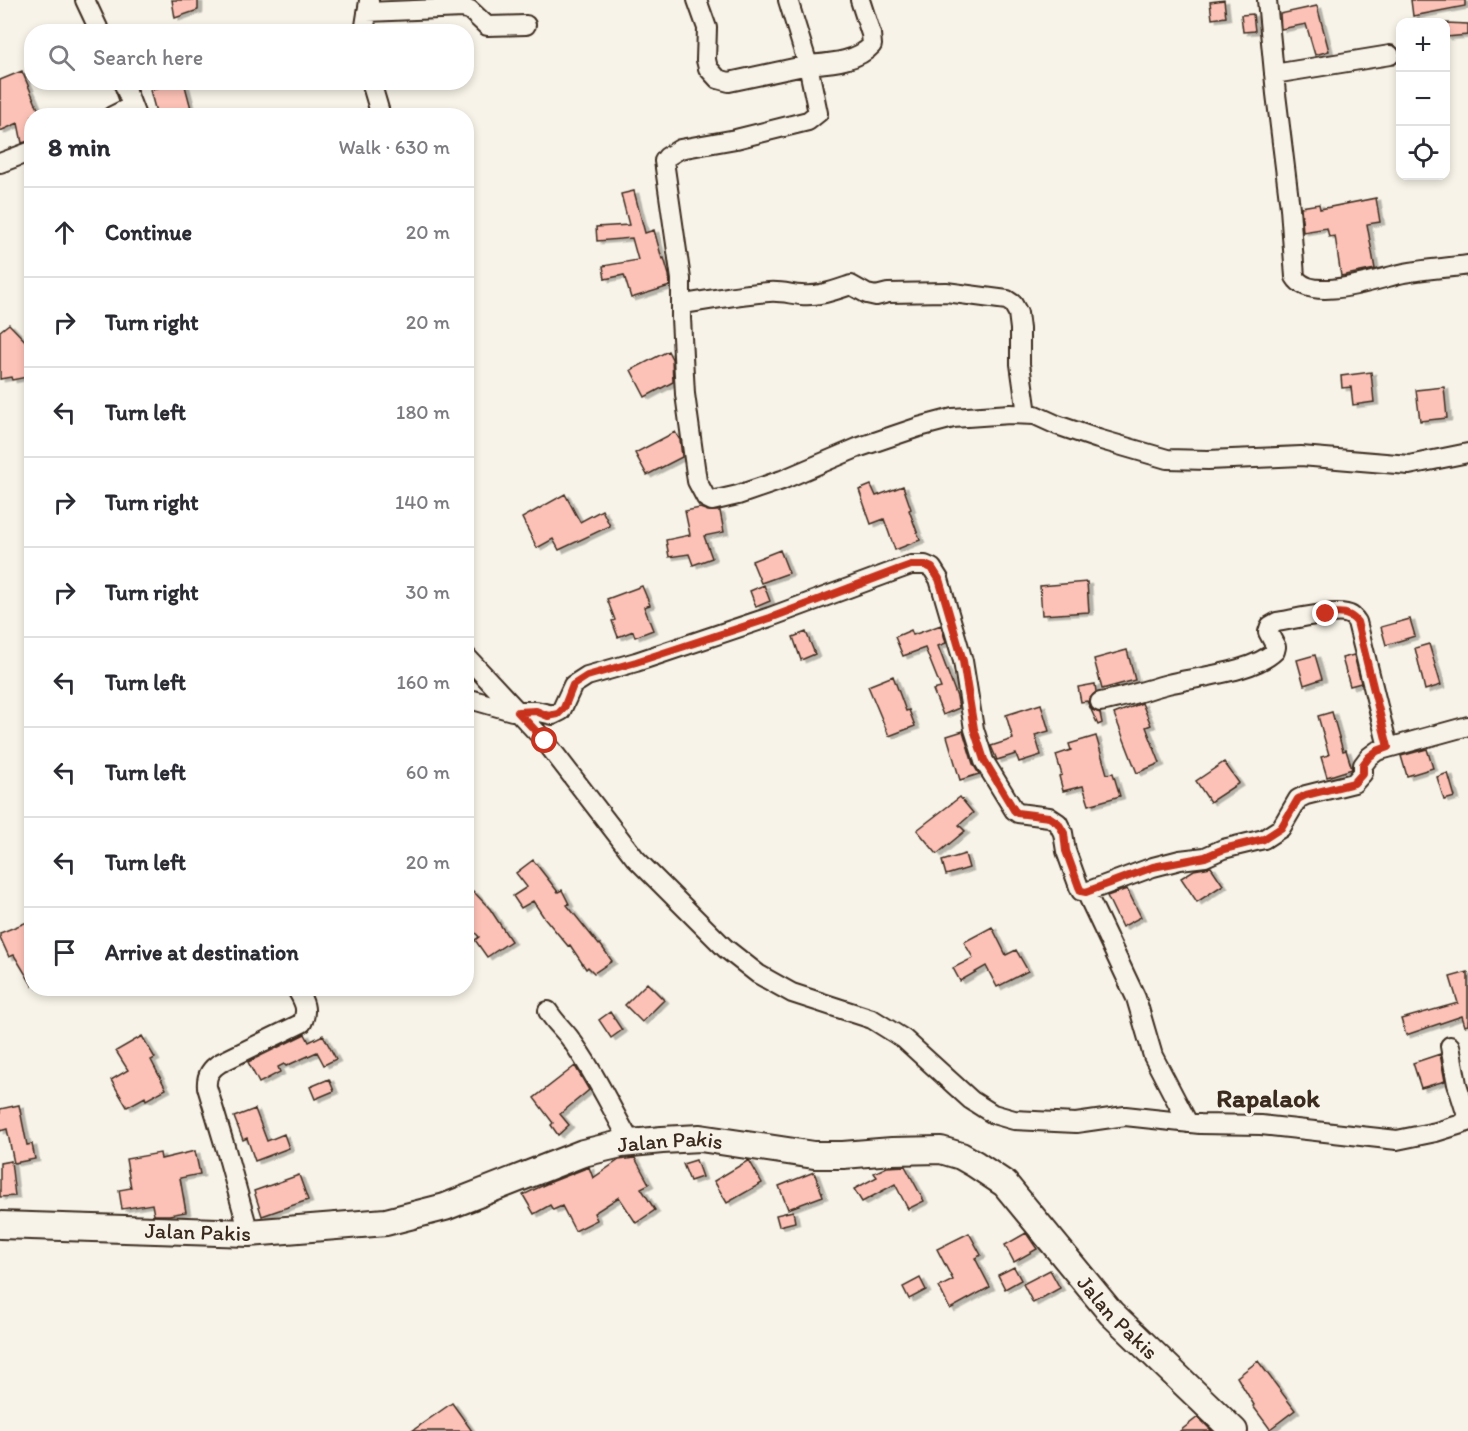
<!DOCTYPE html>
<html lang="en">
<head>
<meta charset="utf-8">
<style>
	:root { --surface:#fff; --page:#f7f7f7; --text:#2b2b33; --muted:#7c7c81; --line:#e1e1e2 }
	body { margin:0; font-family:Itim,sans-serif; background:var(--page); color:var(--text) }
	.controls { position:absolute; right:18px; top:18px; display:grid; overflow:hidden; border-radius:12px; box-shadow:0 3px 9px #0003 }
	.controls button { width:54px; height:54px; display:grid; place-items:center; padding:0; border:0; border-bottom:2px solid var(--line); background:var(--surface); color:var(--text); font:30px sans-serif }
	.stop { position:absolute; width:18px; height:18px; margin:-14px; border:4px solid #c8321e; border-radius:50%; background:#fff }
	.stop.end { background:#c8321e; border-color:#fff; box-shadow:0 2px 6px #0008 }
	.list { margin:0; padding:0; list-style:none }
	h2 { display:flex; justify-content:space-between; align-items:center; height:78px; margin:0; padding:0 24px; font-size:26px }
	h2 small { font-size:20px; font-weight:400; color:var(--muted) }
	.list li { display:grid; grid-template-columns:39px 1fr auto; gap:18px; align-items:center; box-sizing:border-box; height:90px; padding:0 24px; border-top:2px solid var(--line) }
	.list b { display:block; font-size:22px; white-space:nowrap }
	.list em { font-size:20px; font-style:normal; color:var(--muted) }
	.icon { flex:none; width:33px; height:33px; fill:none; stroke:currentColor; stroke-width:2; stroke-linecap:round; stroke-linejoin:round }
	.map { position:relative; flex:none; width:1468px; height:1431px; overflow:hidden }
	.search { position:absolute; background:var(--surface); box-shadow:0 3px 9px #0003; left:24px; top:24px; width:450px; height:66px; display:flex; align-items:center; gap:15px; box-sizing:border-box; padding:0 21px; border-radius:24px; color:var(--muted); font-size:22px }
	.panel { position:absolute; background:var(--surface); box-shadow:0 3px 9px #0003; left:24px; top:108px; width:450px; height:888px; border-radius:24px }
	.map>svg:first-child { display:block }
</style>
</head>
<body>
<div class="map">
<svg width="1468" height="1431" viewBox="0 0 1468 1431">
	<defs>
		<filter id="shadow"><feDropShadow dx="4.5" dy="2.5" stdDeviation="0" flood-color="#0004"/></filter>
	</defs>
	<rect width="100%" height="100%" fill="#f7f3e8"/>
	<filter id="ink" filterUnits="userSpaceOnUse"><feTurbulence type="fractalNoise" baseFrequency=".0167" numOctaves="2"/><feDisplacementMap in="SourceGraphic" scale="12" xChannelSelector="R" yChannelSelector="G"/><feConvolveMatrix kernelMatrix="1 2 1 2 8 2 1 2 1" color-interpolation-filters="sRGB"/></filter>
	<g filter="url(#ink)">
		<path fill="#fdc2b7" stroke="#3b2a1e" stroke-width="1.5" filter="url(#shadow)" d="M172,0H198V10L175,18Z
			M1224,0L1226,17L1212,19L1210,2Z
			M1411,0H1465V6L1413,16Z
			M1317,6L1329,51L1315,55L1306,24L1281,29L1280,14Z
			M1253,14L1255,31L1243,32L1241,15Z
			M1446,23L1468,24V35L1446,37Z
			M22,71L41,116H32V140L22,143L18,123L0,131V80Z
			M178,82H184L193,116H157L150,90Z
			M634,191L645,233L654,230L662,259L664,258L669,275L670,286L631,298L624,275L605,279L603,266L638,260L632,238L597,241L596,227L629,225L621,194Z
			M1376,198L1380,222L1367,224L1375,269L1341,276L1335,236L1329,237L1327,228L1303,232L1301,207L1319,204L1320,209Z
			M9,324L32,348V376L12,380L11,377L0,379V331Z
			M668,351L672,359L673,382L645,397L631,370Z
			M1371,372L1374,402L1353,405L1351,387L1342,388L1341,376Z
			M1444,387L1447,418L1420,421L1416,390Z
			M675,432L680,440L682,457L647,475L635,453Z
			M871,485L876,496L903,486L911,509L909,510L920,540L895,550L884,519L871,524L859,490Z
			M565,494L580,522L602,510L610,526L559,550L553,539L537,548L522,518Z
			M700,508L708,511H720L724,532L704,536L712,558L693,565L689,554L669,557L666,540L690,535L685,511Z
			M780,550L789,573L761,583L752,561Z
			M1087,582L1089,612L1042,615L1040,586Z
			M764,585L770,601L756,607L750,591Z
			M642,586L650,605L644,607L653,630L635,637L633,631L618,637L612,621L615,620L607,599Z
			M1410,619L1415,636L1386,645L1381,627Z
			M941,625L946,643L938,646L957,697L959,708L943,715L933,690L941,688L925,648L903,656L895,637L911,630L913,635Z
			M806,632L815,654L801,660L793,637Z
			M1429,644L1441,685L1425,690L1415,648Z
			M1127,650L1135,680L1102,689L1094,659Z
			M1315,655L1322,679L1304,685L1297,660Z
			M1354,655L1361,683L1350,686L1342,658Z
			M893,676L906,711L909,710L915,726L889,736L868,686Z
			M1095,684L1096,692L1090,698L1089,704L1092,710L1100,713L1102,723L1098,725L1087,701L1081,702L1078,687Z
			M1142,703L1151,725L1146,727L1160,763L1137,773L1114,714Z
			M1041,704L1049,731L1035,735L1041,755L1019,762L1016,754L997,760L991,746L1013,739L1006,715Z
			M1332,712L1343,751L1346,750L1352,769L1327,777L1321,757L1329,755L1318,716Z
			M963,731L973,764L979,774L960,780L947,736Z
			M1096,736L1107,774L1113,773L1120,796L1089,805L1083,786L1063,791L1059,776L1062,775L1056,755L1071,750L1069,744Z
			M1427,749L1433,768L1407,776L1401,756Z
			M1224,762L1239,783L1210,802L1196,781Z
			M1448,773L1455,797L1444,800L1437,777Z
			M960,797L973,813L959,825L965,831L937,854L917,830Z
			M965,854L969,868L946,875L942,861Z
			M533,860L558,892L562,890L569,904L567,905L599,945L600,944L612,961L594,973L588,967L586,969L570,945L568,946L543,916L533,901L521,908L513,896L527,887L516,873Z
			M1211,867L1223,885L1197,902L1181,878L1194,870Z
			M1127,889L1141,917L1122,927L1107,896Z
			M473,891L490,909L511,941L487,957L475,940L479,937L466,923V897Z
			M32,920V985L14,955L9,957L0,937V933Z
			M992,927L1006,955L1016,950L1028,971L997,987L986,966L960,981L953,968L973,958L964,942Z
			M1468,972V1025L1465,1026L1462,1016L1406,1035L1401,1019L1458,1003L1450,977Z
			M647,983L664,1000L642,1022L625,1005Z
			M610,1012L622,1030L611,1038L599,1020Z
			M305,1034L309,1042L323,1035L336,1059L324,1065L317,1052L286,1066L284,1064L278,1067L280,1072L259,1083L248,1062Z
			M142,1036L155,1058L151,1060L166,1089L146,1100L145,1097L127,1107L111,1080L128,1070L116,1051Z
			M1440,1054L1445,1081L1421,1088L1413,1063Z
			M575,1066L589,1090L560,1114L569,1125L558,1135L551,1125L553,1123L534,1098Z
			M329,1079L334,1091L315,1099L310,1087Z
			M19,1105L27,1145L32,1144L35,1159L14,1163L7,1129L0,1131V1109Z
			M255,1109L267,1141L284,1134L289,1148L255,1161L247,1138L243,1140L234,1117Z
			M195,1151L200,1174L180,1178L186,1212L169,1215H154L152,1204L122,1209L119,1190L131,1188L126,1159L160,1153L161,1159Z
			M635,1158L649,1184L641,1188L655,1210L636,1223L619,1197L594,1213L597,1220L575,1231L562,1206L553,1210L550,1205L534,1214L523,1195L546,1184L589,1167L593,1178L619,1160Z
			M696,1160L702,1177L690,1181L683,1164Z
			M749,1160L762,1183L727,1203L714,1181Z
			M11,1161L15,1196L0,1197V1163Z
			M905,1166L924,1201L908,1209L895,1184L862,1202L854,1189L877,1177L874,1173L887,1167Z
			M814,1172L823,1196L788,1209L779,1186Z
			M299,1175L308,1200L262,1216L254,1191Z
			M793,1211L795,1222L779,1226L776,1215Z
			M969,1233L981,1255L975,1258L990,1287L950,1309L939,1287L953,1280L937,1249Z
			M1026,1233L1037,1249L1014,1262L1005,1245Z
			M1014,1267L1021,1280L1005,1289L998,1275Z
			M1050,1270L1060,1288L1033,1303L1023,1284Z
			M920,1278L926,1290L909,1299L903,1287Z
			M1258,1361L1295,1410L1270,1429L1253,1406L1254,1405L1237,1377Z
			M452,1403L472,1431H412Z
			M1198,1417L1212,1431H1180Z"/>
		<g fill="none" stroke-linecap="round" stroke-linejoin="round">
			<g stroke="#3b2a1e" stroke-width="22">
				<path id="street" d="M85,0L100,32
					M697,0L707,28L706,60L708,68L718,79L729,82L808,65L788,0
					M860,0L871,34L872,45C857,62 829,63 808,65L818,113L808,121L736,139L680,149L667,157L664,161L681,279V318L685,394L697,481L706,498L712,501L738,495L782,480L857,448L919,427L953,418L1010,414L1035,415L1057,425L1098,439L1167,459L1208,460L1301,456L1409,465L1468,453
					M1267,0L1276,94L1290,208L1295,277C1311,304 1379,278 1404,273C1425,269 1447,268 1468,265
					M367,12L463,8L470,10L487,26L526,25
					M364,32L369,1
					M1274,74L1390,55
					M123,82L136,116
					M371,82L381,116
					M112,116L132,106
					M0,163L32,151
					M682,304C711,300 740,294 769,292C781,291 790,294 801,295C818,297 836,290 851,285L867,294L876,296L888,293L946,292L1007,300L1013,304L1018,313L1020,329V364L1027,414
					M466,656L545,741L635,858L725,948L758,974L792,993L872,1019L904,1039L971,1100L993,1114L1014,1120L1076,1123L1125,1116L1200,1124L1261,1125L1397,1140L1436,1132L1468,1122
					M466,698L512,711H536L553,715L561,711L573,685L587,676L636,662L770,617L897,570L911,565H925L932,568L939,579L963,661L974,729L984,761L1014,810L1018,813L1049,817L1058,823L1063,833L1066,851L1079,887L1081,891L1086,892L1153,867L1180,860L1205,857L1223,849L1264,839L1281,828L1298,799L1306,795L1354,783L1363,773V765L1369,757L1377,751L1468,726
					M1100,702C1123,698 1146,690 1168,684C1196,677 1254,672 1275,651L1276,647L1268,632L1270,626L1277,622C1291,620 1339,608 1350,615C1353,616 1355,619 1357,622L1388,747
					M1086,892L1136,998L1153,1056L1188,1123
					M548,1011C554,1021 562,1028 569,1037C593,1069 611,1108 631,1143
					M1450,1046L1457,1084L1468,1119
					M249,1233L226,1150L207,1087C206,1076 210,1069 220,1063L302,1023C309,1009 303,1000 296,988"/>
			</g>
			<g stroke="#3b2a1e" stroke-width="30">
				<g id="secondary">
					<path id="s1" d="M0,1225L249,1233L386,1222L445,1207L583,1153L621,1144L662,1140L700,1138L814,1155H843L892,1151L941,1150L961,1156L975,1164L1005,1184L1111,1313L1234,1431"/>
				</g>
			</g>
			<use href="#street" stroke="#f7f3e8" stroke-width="18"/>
			<use href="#secondary" stroke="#f7f3e8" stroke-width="26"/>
		</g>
	</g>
	<g fill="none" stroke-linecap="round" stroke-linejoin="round" filter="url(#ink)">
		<path stroke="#c8321e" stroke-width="8" d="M545,741L518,712L536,711L548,716L558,714L564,708L573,685L587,676L636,662L770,618L897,570L911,565H925L932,568L939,579L963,661L974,729L984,760L1014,810L1017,813L1049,817L1058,823L1064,833L1066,851L1079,887L1081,891L1086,892L1153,867L1205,857L1224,849L1264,839L1281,828L1298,799L1306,795L1354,783L1363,773V765L1369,757L1377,751L1388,747L1357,622C1348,611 1339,613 1326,614"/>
	</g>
	<g text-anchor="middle" stroke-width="6" stroke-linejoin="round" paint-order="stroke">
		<g font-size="22" fill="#3b2a1e" stroke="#f7f3e8">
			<text dy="8" stroke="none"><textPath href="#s1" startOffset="684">Jalan Pakis</textPath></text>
			<text dy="8" stroke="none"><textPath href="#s1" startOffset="198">Jalan Pakis</textPath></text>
			<text dy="8" stroke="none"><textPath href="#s1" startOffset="1204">Jalan Pakis</textPath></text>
		</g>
		<g font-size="26" font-weight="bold" fill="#3b2a1e" stroke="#f7f3e8">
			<text x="1268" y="1107">Rapalaok</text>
		</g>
	</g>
</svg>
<div class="controls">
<button>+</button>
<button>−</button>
<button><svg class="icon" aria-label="locate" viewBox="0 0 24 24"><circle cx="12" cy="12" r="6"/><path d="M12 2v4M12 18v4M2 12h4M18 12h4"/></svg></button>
</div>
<div class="stop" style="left:545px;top:741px"></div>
<div class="stop end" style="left:1326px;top:614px"></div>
<div class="search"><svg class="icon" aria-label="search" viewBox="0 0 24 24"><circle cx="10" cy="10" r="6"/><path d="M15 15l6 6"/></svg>Search here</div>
<section class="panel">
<h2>8 min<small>Walk · 630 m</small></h2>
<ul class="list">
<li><svg class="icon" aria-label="ahead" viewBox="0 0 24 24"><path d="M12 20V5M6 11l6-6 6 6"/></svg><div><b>Continue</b></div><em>20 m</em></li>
<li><svg class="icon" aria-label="right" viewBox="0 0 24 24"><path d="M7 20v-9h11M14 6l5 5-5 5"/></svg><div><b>Turn right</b></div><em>20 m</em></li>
<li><svg class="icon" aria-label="left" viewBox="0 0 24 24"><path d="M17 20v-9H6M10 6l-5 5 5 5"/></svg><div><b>Turn left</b></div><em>180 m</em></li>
<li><svg class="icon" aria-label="right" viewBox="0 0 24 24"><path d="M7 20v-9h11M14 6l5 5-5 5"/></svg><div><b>Turn right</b></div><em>140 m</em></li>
<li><svg class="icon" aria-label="right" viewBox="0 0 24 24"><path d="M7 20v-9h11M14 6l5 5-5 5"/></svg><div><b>Turn right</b></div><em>30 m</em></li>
<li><svg class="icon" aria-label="left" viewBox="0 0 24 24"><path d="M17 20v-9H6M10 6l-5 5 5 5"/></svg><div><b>Turn left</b></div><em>160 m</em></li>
<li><svg class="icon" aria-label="left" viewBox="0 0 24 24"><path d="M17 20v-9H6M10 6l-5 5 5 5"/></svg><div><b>Turn left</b></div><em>60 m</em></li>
<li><svg class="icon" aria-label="left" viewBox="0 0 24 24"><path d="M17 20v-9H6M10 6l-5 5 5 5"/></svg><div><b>Turn left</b></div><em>20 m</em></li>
<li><svg class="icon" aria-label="arrive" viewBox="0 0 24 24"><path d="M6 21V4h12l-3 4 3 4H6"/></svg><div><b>Arrive at destination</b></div></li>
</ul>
</section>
</div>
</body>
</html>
